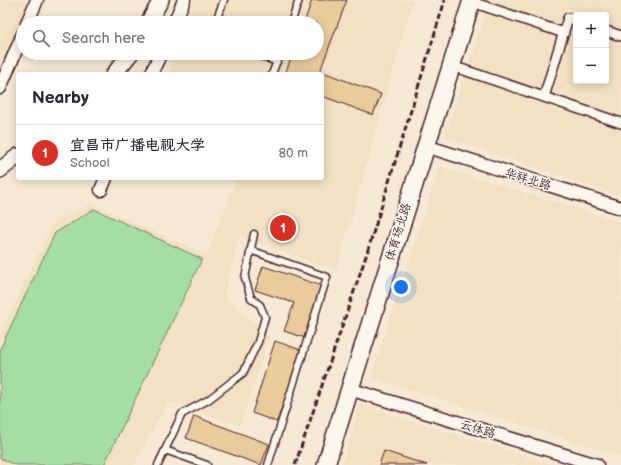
<!DOCTYPE html>
<html lang="en">
<head>
<meta charset="utf-8">
<style>
	:root { --surface:#fff; --page:#f2f2f3; --text:#2b2b33; --muted:#7c7c81; --line:#e1e1e2; --accent:#d93025 }
	body { margin:0; font-family:"Balsamiq Sans","LXGW WenKai TC",sans-serif; background:var(--page); color:var(--text) }
	.controls { position:absolute; right:12px; top:12px; display:grid; overflow:hidden; border-radius:4px; box-shadow:0 2px 10px #0003 }
	.controls button { width:36px; height:36px; display:grid; place-items:center; padding:0; border:0; border-bottom:1px solid var(--line); background:var(--surface); color:var(--text); font:20px sans-serif }
	.you { position:absolute; left:401px; top:287px; width:14px; height:14px; margin:-10px; border:3px solid #fff; border-radius:50%; background:#1a73e8; box-shadow:0 0 0 6px #1a73e833 }
	.badge { display:grid; place-items:center; width:26px; height:26px; border-radius:50%; background:var(--accent); color:#fff; font-size:13px; font-weight:700 }
	.pin { position:absolute; translate:-50% -50%; border:2px solid #fff; box-shadow:0 1px 4px #0006 }
	.list { margin:0; padding:0; list-style:none }
	h2 { display:flex; justify-content:space-between; align-items:center; height:52px; margin:0; padding:0 16px; font-size:17px }
	h2 small { font-size:13px; font-weight:400; color:var(--muted) }
	.list li { display:grid; grid-template-columns:26px 1fr auto; gap:12px; align-items:center; box-sizing:border-box; height:56px; padding:0 16px; border-top:1px solid var(--line) }
	.list b { display:block; font-size:15px; white-space:nowrap }
	.list p { margin:0; font-size:13px; white-space:nowrap; color:var(--muted) }
	.list em { font-size:13px; font-style:normal; color:var(--muted) }
	.icon { flex:none; width:22px; height:22px; fill:none; stroke:currentColor; stroke-width:2; stroke-linecap:round; stroke-linejoin:round }
	.map { position:relative; flex:none; width:621px; height:465px; overflow:hidden }
	.search { position:absolute; background:var(--surface); box-shadow:0 2px 10px #0003; left:16px; top:16px; width:308px; height:44px; display:flex; align-items:center; gap:10px; box-sizing:border-box; padding:0 14px; border-radius:22px; color:var(--muted); font-size:15px }
	.panel { position:absolute; background:var(--surface); box-shadow:0 2px 10px #0003; left:16px; top:72px; width:308px; height:108px; border-radius:4px }
	.map>svg:first-child { display:block }
</style>
</head>
<body>
<div class="map">
<svg width="621" height="465" viewBox="0 0 621 465">
	<rect width="100%" height="100%" fill="#f6ead4"/>
	<filter id="ink" filterUnits="userSpaceOnUse"><feTurbulence type="fractalNoise" baseFrequency=".025" numOctaves="2"/><feDisplacementMap in="SourceGraphic" scale="8" xChannelSelector="R" yChannelSelector="G"/><feConvolveMatrix kernelMatrix="1 2 1 2 8 2 1 2 1" color-interpolation-filters="sRGB"/></filter>
	<g filter="url(#ink)">
		<path fill="#f2e1c3" fill-rule="evenodd" d="M0,0H31L0,70Z
			M194,0H413L336,271L239,236L224,295L269,337L240,426L168,401L134,465H0V334L54,221L91,204L207,255L237,178H322V74H168L175,53H317V23H186Z
			M490,0H621V196L444,137ZM576,15H606V81H576Z
			M440,167L621,222V456L371,377Z
			M360,405L555,465H342Z"/>
		<path fill="#a5dea3" stroke="#787e67" d="M94,209L202,259L104,465H15L0,458V349L55,233Z"/>
		<path fill="#e9cb9c" stroke="#4a1f2b" d="M312,0H347L320,71L381,94L373,115L322,96V74H285L293,53H317V23H304Z
			M263,266L322,286L305,338L284,331L294,303L255,290Z
			M275,341L301,350L277,422L252,413Z
			M194,416L269,444L261,465L186,438Z
			M384,451L427,465H379Z"/>
		<g fill="none" stroke-linecap="round" stroke-linejoin="round">
			<g stroke="#4a1f2b" stroke-width="9">
				<path id="service" d="M215,23L224,0
					M291,23L299,0
					M253,53L277,62
					M272,74L280,53
					M250,250L327,277L268,465
					M165,450L207,465
					M158,465L182,414L208,400L243,373L258,342L265,317L260,305L251,298L245,278L254,234"/>
			</g>
			<g stroke="#4a1f2b" stroke-width="12">
				<path id="pedestrian" d="M481,5L564,33
					M606,31L621,36
					M461,69L621,123
					M544,97L568,18L576,20"/>
			</g>
			<g stroke="#4a1f2b" stroke-width="15">
				<path id="minor" d="M27,23L37,0
					M174,23L184,0
					M151,74L161,53
					M0,88L23,34
					M435,149L621,208
					M101,190L106,178
					M359,392L597,465"/>
			</g>
			<g stroke="#4a1f2b" stroke-width="18">
				<path id="tertiary" d="M148,23L161,0
					M114,74L131,53
					M0,170L18,156"/>
			</g>
			<g stroke="#4a1f2b" stroke-width="20">
				<path id="secondary" d="M326,465L472,0"/>
			</g>
			<use href="#service" stroke="#fbf7ec" stroke-width="6"/>
			<use href="#pedestrian" stroke="#fbf7ec" stroke-width="9"/>
			<use href="#minor" stroke="#fbf7ec" stroke-width="12"/>
			<use href="#tertiary" stroke="#fbf7ec" stroke-width="15"/>
			<use href="#secondary" stroke="#fbf7ec" stroke-width="17"/>
			<path stroke="#4a1f2b" stroke-width="3" stroke-dasharray="6 3" stroke-linecap="butt" d="M295,465L367,253L445,0"/>
		</g>
	</g>
	<g text-anchor="middle" stroke-width="3.5" stroke-linejoin="round" paint-order="stroke">
		<g font-size="12" fill="#4a1f2b" stroke="#fbf7ec">
			<text transform="translate(528 179) rotate(17)" y="4">华祥北路</text>
			<text transform="translate(398 232) rotate(-73)" y="4">体育场北路</text>
			<text transform="translate(478 429) rotate(17)" y="4">云体路</text>
		</g>
	</g>
</svg>
<div class="controls">
<button>+</button>
<button>−</button>
</div>
<div class="you"></div>
<div class="pin badge" style="left:283px;top:228px">1</div>
<div class="search"><svg class="icon" aria-label="search" viewBox="0 0 24 24"><circle cx="10" cy="10" r="6"/><path d="M15 15l6 6"/></svg>Search here</div>
<section class="panel">
<h2>Nearby<small></small></h2>
<ul class="list">
<li><span class="badge">1</span><div><b>宜昌市广播电视大学</b><p>School</p></div><em>80 m</em></li>
</ul>
</section>
</div>
</body>
</html>
